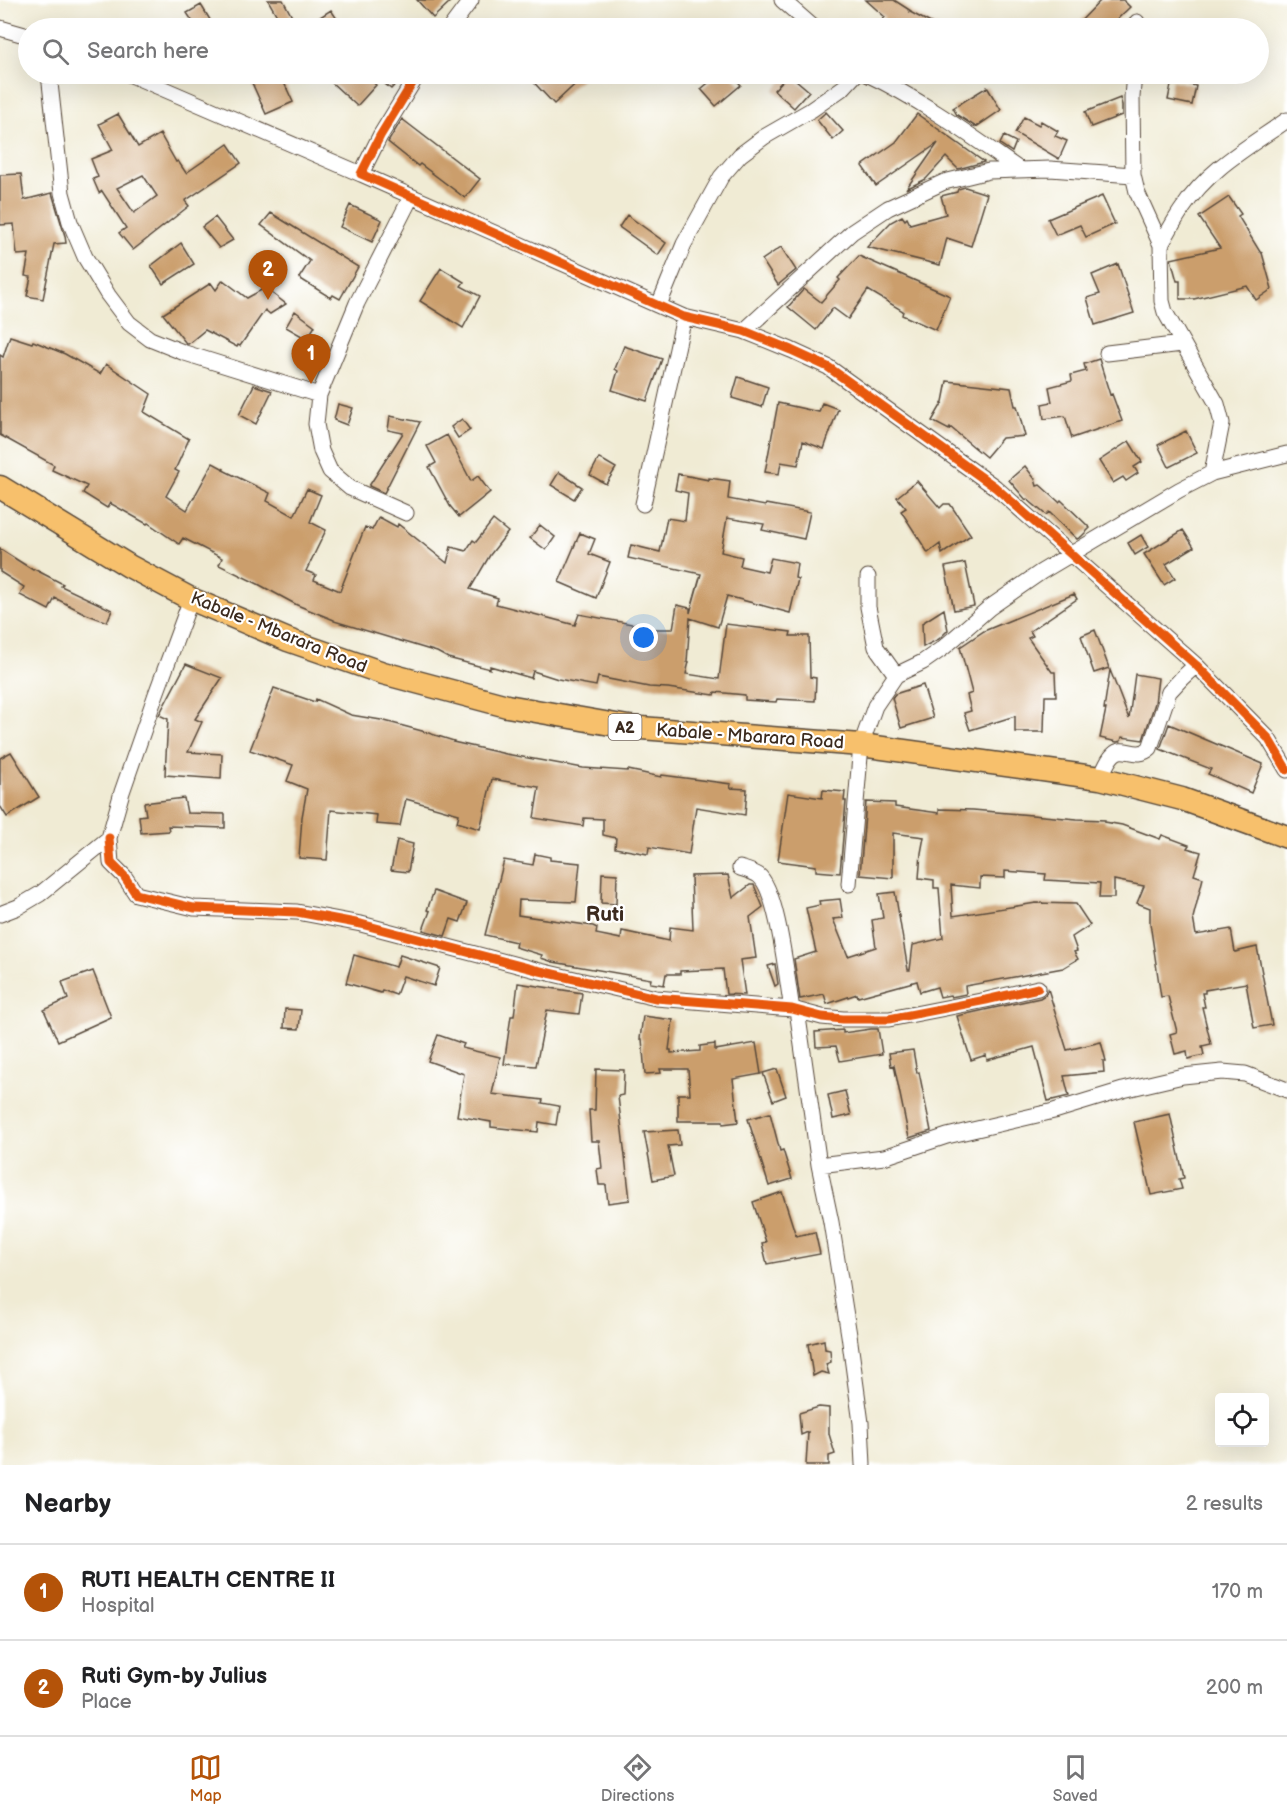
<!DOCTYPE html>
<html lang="en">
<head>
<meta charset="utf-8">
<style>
	:root { --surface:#fff; --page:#f6f6f6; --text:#202124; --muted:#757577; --line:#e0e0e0; --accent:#b45309 }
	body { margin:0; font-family:"Balsamiq Sans",sans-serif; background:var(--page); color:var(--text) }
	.controls { position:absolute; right:18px; bottom:18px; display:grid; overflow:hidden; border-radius:6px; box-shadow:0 6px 24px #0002 }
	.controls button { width:54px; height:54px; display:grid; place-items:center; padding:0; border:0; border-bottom:2px solid var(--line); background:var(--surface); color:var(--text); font:30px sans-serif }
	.you { position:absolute; left:644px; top:638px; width:21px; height:21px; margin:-15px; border:4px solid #fff; border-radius:50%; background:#1a73e8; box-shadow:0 0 0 9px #1a73e833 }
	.badge { display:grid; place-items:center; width:39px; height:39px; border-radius:50%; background:var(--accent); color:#fff; font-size:20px; font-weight:700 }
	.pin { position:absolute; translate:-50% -50px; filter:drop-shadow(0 2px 3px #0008) }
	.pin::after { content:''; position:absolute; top:32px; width:21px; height:18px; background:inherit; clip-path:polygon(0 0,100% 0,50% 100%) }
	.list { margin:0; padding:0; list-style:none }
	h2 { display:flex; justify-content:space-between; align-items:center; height:78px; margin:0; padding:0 24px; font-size:26px }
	h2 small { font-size:20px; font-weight:400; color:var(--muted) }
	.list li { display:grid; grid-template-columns:39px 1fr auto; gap:18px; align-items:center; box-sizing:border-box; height:96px; padding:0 24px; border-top:2px solid var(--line) }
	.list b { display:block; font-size:22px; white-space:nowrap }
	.list p { margin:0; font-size:20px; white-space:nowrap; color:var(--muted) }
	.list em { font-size:20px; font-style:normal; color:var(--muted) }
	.icon { flex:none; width:33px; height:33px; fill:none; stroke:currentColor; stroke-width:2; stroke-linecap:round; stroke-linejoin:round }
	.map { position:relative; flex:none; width:1287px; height:1465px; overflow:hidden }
	.search { position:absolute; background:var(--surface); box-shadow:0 6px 24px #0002; left:18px; right:18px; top:18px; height:66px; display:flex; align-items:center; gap:15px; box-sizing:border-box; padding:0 21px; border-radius:33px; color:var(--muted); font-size:22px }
	.sheet { height:270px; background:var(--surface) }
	nav { display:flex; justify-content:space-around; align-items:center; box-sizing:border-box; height:84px; border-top:2px solid var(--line); background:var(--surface); font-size:16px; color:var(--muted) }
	nav a { display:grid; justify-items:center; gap:3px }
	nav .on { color:var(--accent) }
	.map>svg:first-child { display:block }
</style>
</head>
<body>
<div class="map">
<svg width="1287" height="1465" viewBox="0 0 1287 1465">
	<rect width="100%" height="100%" fill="#fff"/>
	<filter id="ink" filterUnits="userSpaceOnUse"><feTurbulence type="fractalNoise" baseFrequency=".0167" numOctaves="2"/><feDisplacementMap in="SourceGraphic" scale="12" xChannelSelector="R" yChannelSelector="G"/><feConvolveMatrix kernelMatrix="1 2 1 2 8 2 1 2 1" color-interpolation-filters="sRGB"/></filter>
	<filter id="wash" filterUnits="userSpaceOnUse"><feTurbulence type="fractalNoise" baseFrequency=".008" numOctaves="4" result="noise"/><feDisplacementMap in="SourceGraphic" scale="24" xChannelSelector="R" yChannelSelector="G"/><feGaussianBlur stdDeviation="1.35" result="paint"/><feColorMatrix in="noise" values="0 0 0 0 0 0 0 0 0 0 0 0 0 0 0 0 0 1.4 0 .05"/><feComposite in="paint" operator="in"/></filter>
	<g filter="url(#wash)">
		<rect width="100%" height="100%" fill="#f0ebd4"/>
		<g id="blocks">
			<path fill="#cb9e6c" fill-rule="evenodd" d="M268,0H283L298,28H284Z
				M417,0H452L433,18Z
				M866,0H894L911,11L910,12L940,28H876L885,17Z
				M1101,0H1123L1130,7L1108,28H1074Z
				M201,5L215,28H197L187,13Z
				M331,10L343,28H303Z
				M248,74H280L293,102L266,114Z
				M337,74H363L376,85L357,106L330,81Z
				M373,74H405L391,89Z
				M526,74H586L554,104Z
				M719,74H731L741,85L716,106L701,89Z
				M789,74L809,91L794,108L774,90Z
				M1172,80L1196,86L1192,105L1168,100Z
				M987,87L1001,110L976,127L957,115L953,108Z
				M1120,98L1122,105V115L1091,127L1085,112Z
				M826,112L843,131L833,140L817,120Z
				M118,114L138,147L160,134L176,162L178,161L186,173L228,144L241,163L185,201L189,206L133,250L119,233L126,228L102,191L99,193L93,179L98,177L91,159L113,150L99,124ZM143,175L157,196L134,213L117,188Z
				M917,114L984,162L958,169L946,157L926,179L906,189L938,143L876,186L862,166L896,142Z
				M1024,117L1039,125L1041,121L1058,131L1055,136L1067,141L1059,159L1015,133Z
				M402,119L480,179L465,198L420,164L418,166L388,142Z
				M1004,136L1016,142L1012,152L1000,144Z
				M21,174L24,200L52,193L65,236L66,243L54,244L43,299L27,296L31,277L25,276L29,254L17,255L14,224L0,225V175Z
				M965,187L987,194L971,246L947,238L940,265L867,247L891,222L902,216L905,220L907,218L910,224L946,214L941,196L957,192L958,189Z
				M1102,196L1115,224L1086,237L1080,225L1056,235L1048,219Z
				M1229,197L1241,214L1238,216L1260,252L1262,253L1272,289L1256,300L1247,286L1194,299H1180V281H1177L1171,259L1220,248L1199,217Z
				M350,205L382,220L372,242L340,227Z
				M271,213L358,267L340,299L333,295L331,298L299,278L310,261L261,225Z
				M627,215L666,243L658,255L619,227Z
				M215,217L233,240L219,248L202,227Z
				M181,243L194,264L163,284L151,266Z
				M781,247L796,270L778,285L762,260Z
				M859,256L950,296L936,330L902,315L903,311L868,290L848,319L833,308L816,330L788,307L804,289L821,302L840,280L838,278Z
				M1118,264L1134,313L1095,325L1087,298L1100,294L1092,275Z
				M441,268L464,282L461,286L480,296L463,328L420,301Z
				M223,280L247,298L265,288L286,304L270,314L265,310L240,346L238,345L237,347L205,330L188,344L185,342L163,314L211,283L216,290Z
				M295,311L315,326L307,339L286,327Z
				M10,336L32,343L33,341L65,354L100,374L106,364L151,394L144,412L189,439L175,470L179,472L166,496L187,510L213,463L224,469L223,470L270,493L267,501L294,516L307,489L321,495L310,522L326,530L306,571L316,575L314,580L340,591L365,527L372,530L379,517L397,527L398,524L447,563L451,547L466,551L473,540L476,542L493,520L508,532L490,555L470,589L498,598L496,604L575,625L579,614L648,627V629H673L677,605L690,608V613L701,574L628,558L631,545L660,552L667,518L685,521L688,493L675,490L678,474L709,480V478L730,481L728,499L765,506L766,504L810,512L804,539L762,530L764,524L727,518L721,552L742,557L740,566L767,572L771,558L797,563L795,578L798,579L790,613L727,596L718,627L690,618L687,662H689L686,674L719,679L726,624L791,632L790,636H809L810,677L816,678L815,701L777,699L776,702L745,700V695L715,692L714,695L668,688L649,687L598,677L596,686L558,679L533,671L531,678L490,666V669L448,658L437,652L334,621V620L297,605L258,584L219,565L222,558L183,538L179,544L148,523L147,524L110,503L107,508L83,493L87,486L52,470L54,465L0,435V355L3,357Z
				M624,346L662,359L647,401L612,390L618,371L615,369Z
				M1099,359L1110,395L1112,394L1122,421L1072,438L1065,416L1044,419L1042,404L1052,402L1049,387L1072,381L1071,375L1086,371L1084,364Z
				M738,377L768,387L762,407L732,398Z
				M947,381L1011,388L1015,406H1017L1025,436L1002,438L986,457L950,427L949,430L932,421L943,402Z
				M254,385L272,391L256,424L239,415Z
				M778,403L819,412L822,403L838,409L824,449L803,441L798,465L781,462L779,474L765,472Z
				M338,404L353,408L347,425L334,420Z
				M390,416L420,422L384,493L369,486L403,433L388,430Z
				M462,419L470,430L458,438L451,427Z
				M1186,431L1197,453L1169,467L1158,445Z
				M447,435L471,481L478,476L490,492L459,517L450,506L429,467L436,463L427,446Z
				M1129,441L1142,462L1134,467L1138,473L1126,481L1123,477L1113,483L1099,461Z
				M599,458L616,468L606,484L590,475Z
				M1025,466L1035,479L1037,486L1040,485L1059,502L1061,500L1090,528L1081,537L1077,539L1049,512L1046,515L1027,499L1026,500L1009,480Z
				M559,472L582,487L574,499L551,485Z
				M917,481L940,508L944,504H950L971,535L942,554L940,544L928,553L901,511L906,508L897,497Z
				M540,525L555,537L546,550L530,538Z
				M1183,530L1194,547L1166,564L1175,578L1164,585L1144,554Z
				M580,533L595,539L589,554L610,562L596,598L559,582Z
				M1141,535L1148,547L1135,555L1128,543Z
				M0,549L33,570L34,569L63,584L61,586L112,610L107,622L86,614L55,598L49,610L20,595L24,587L0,572Z
				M965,563L974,606L954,610L945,567Z
				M1074,594L1077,599L1030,631L1033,636L1028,638L1052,672H1055L1056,696H1045L1044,732H1015V716L970,730L964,713L971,711L967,695L972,693L960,647L984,631Z
				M944,609L948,630L939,639L923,647L922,623Z
				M1095,630L1109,668L1094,673L1081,636Z
				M186,664L222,678L195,719L202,722L188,752L222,754L221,779L165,775L168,719L159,715Z
				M1110,670L1129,719L1135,674L1158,678L1155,703L1143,740L1122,737L1121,741L1117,742L1100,738L1106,709H1104Z
				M923,685L933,718L901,728L892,698L895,694Z
				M274,688L315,702L316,699L351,715L381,720L422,731L454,741L453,742L506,754L583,768L628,771V770L661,777L662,775L731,784L730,788L747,789L745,815L696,807L689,854L649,847L648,854L615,848L616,838L603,835V819L584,818L583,826L534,818L539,787L492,779L480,829L457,822L459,814L406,799L400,826L376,824L377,815L331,810L327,860L299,858L302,817L307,789L287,781L293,765L250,750Z
				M1169,724L1263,764L1251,793L1208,774L1211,769L1160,749Z
				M11,752L39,797L7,817L0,806V758Z
				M823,790L845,792L844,801H846L840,873L816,871V866L778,861L788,793L822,798Z
				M184,798L187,813L225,814V828L168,826L169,831L141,833L139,816L146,815L144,803Z
				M866,802L895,803V807L939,813V809L973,810L1077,819L1105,820V822L1122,825L1160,839L1162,835L1189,845L1187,848L1201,852L1194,875L1203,878L1193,918L1196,935L1231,929L1235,952L1257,947L1272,1025L1254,1028L1246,983L1205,990V993H1202L1205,1007H1202L1211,1044L1202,1046L1204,1055L1188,1059L1187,1051L1175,1054L1170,1034L1177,1032L1168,996L1161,997L1150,923V908L1137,903L1144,886L1114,880V898H1099L1100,883L1045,880L1046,874L1005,871V878L980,877V888L951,885L953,916L1036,903L1076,904L1090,925L1072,937L1077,951L1074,952L1078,959L1063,968L965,986L966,994L951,997L950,995L940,997L937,987L920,992L917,981L858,997L857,994L827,1004L824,994L800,999L794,959L816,952L806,908L820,905L819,901L840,899L843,918L833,919L848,956L876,947L872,920L883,918L879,894L895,892L908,970H910L913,945L943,938L939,888H934V880L919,878L921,853L924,837L893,833V878L860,875Z
				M397,840L413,844L408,872L391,870Z
				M535,854L550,857V860L580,863L576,902L519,900L518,915L593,926L597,928L596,934L621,939L622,931L669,941L670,927L693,930L691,876L728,875L733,898L750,885H754L763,907L750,917L756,958L740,960L745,995L726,994L723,969L680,971V974H666L664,985L650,983L651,979L553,962L541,958L542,955L515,947L516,942L485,935L504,860L533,865Z
				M602,873L617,874L616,904L601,903Z
				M434,891L467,903L460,922L451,919L445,936L423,930L430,911L427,910Z
				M354,955L396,967L400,955L440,968L434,986L403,976L396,995L382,990L381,993L346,983Z
				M775,964L778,984L775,986L768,966Z
				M93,971L111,1017L58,1041L44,1010L68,999L62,982Z
				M518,983L582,993L579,1014L547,1010L536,1066L504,1064L511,1016H514Z
				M1048,989L1067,1050L1101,1042L1106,1061H1103L1104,1072L1064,1076L1069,1096L1048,1101L1034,1047L987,1060L986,1055L971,1060L957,1016L1040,998L1045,995Z
				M285,1009L301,1010L299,1029L284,1028Z
				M643,1016L673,1020L669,1050H671V1053L700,1051V1046L715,1044V1050L756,1043L761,1074L733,1079L738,1122L723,1124V1121H678V1094H690L688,1069H660L661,1073L645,1074L642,1039H640Z
				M871,1029H878L882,1054L840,1061L836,1046L816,1047L815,1032L843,1030V1033Z
				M438,1035L464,1044L462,1048L500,1057L492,1094L543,1100L542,1103L559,1106L556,1125L539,1122L538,1132L491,1127V1122L457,1116L464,1074L428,1061Z
				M913,1050L917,1073L919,1072L931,1131L909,1138L894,1065L891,1066L889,1053Z
				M596,1069L624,1070L623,1095L618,1096L630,1200L608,1203L606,1185H599L597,1169L602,1168L599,1141H591L589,1110H595Z
				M777,1069L786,1096L773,1101L763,1073Z
				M845,1091L851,1115L833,1119L828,1095Z
				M770,1113L780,1151L783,1150L792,1179L769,1186L748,1119Z
				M1170,1114L1184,1178L1179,1179L1182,1189L1151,1195L1134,1122Z
				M678,1130L680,1145L668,1146L674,1176L653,1180L644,1132Z
				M782,1192L796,1236L815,1232L820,1254L767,1264L762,1243L766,1242L753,1202Z
				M824,1340L825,1349L830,1350L831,1362L826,1364L829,1374L821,1372L813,1376L808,1344Z
				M819,1407L829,1408V1434L835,1454L829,1456V1465H806L808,1432L801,1435L799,1413Z"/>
		</g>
	</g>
	<g filter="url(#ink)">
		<use href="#blocks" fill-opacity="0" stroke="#564739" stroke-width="1.5"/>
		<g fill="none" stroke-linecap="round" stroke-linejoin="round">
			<g stroke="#564739" stroke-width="17">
				<path id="street" d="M782,0L814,28
					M0,28L28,36
					M450,28L471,0
					M1136,28L1137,22
					M49,74L62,193L70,222L85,257L108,295L129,323L150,339L185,353L319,395
					M129,74L361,174
					M418,74L380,136L361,174L684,317L744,331L791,350L828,367L995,487L1196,665L1268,738L1287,770
					M867,74C922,100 971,136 1020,170
					M1134,74L1132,97L1133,175L1137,192L1161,245L1162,301L1165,312L1217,404L1222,423L1212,473
					M1161,245C1168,232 1175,219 1183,208C1208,169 1250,146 1287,120
					M659,305L684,244L721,177L740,155L764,137L811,110L844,87L856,74
					M744,331L852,232L888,208L944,182L989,171L1050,169L1133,175
					M1107,353L1182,344
					M643,504L684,317
					M406,513L350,488L330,471L321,451L316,424L319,395L357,303L411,197
					M868,577V607L876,647L896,675
					M1100,778C1104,771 1107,761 1113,755C1124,743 1136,761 1150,748L1169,692L1182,678L1196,665
					M109,838L111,863L124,876L136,894L194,908L297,912L361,924L536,970L656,998L792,1009L822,1017L843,1019H889L986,1000L1038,988
					M740,868C746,870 753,872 758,875C778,889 787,982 792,1009
					M849,884L861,745L875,706L896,675L923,662L943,648L989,608L1041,572L1179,490L1212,473L1287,454
					M0,914L18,907L40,894L109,838L122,792L156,694L191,599
					M797,1010L819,1165L831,1222L849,1335L861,1423L863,1465
					M819,1165L884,1157L947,1136L1054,1111L1123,1090L1183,1076L1222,1072L1245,1074L1287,1090"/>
			</g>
			<g stroke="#564739" stroke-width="25">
				<path id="primary" d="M0,487L129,566L191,599L288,640L383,673L507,706L628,727L861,745L1100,778L1182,799L1287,837"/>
			</g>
			<use href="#street" stroke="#fff" stroke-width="15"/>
			<use href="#primary" stroke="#f7c06c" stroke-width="22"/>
			<g stroke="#fff" stroke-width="13">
				<path id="cycleway" d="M418,74L380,136L361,174L684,317L744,331L791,350L828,367L995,487L1196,665L1268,738L1287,770
					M109,838L111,863L124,876L136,894L194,908L297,912L361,924L536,970L656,998L792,1009L822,1017L843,1019H889L986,1000L1038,988"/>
			</g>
			<use href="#cycleway" stroke="#e8590c" stroke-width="9"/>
		</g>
	</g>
	<g text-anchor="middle" stroke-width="4.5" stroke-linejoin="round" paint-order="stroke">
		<rect fill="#fff" stroke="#766a62" stroke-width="1.5" x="608.5" y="714" width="33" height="26" rx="4.5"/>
		<g font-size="16" font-weight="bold" fill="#3b2a1e">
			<text x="625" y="733">A2</text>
		</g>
		<g font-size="18" fill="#3b2a1e" stroke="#fff">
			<text transform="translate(279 632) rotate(22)" y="6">Kabale - Mbarara Road</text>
			<text transform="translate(750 736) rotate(4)" y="6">Kabale - Mbarara Road</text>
		</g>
		<g font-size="21" font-weight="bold" fill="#3b2a1e" stroke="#fff">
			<text x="605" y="921">Ruti</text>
		</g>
	</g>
</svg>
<div class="controls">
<button><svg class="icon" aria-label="locate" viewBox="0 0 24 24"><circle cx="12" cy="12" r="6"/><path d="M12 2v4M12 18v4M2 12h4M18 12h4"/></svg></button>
</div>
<div class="you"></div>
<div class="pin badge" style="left:311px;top:384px">1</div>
<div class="pin badge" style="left:268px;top:300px">2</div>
<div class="search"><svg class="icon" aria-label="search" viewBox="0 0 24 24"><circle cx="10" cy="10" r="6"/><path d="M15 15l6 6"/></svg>Search here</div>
</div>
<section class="sheet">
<h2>Nearby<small>2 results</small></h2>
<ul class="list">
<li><span class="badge">1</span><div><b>RUTI HEALTH CENTRE II</b><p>Hospital</p></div><em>170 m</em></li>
<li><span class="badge">2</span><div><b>Ruti Gym-by Julius</b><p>Place</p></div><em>200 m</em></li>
</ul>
</section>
<nav>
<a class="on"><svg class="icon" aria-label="map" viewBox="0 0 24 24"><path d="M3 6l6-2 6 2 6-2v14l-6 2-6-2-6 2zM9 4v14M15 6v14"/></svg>Map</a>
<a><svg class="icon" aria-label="directions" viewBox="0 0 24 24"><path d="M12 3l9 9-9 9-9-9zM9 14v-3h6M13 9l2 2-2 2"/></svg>Directions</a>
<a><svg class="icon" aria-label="saved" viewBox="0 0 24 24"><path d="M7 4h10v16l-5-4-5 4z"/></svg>Saved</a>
</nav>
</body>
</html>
